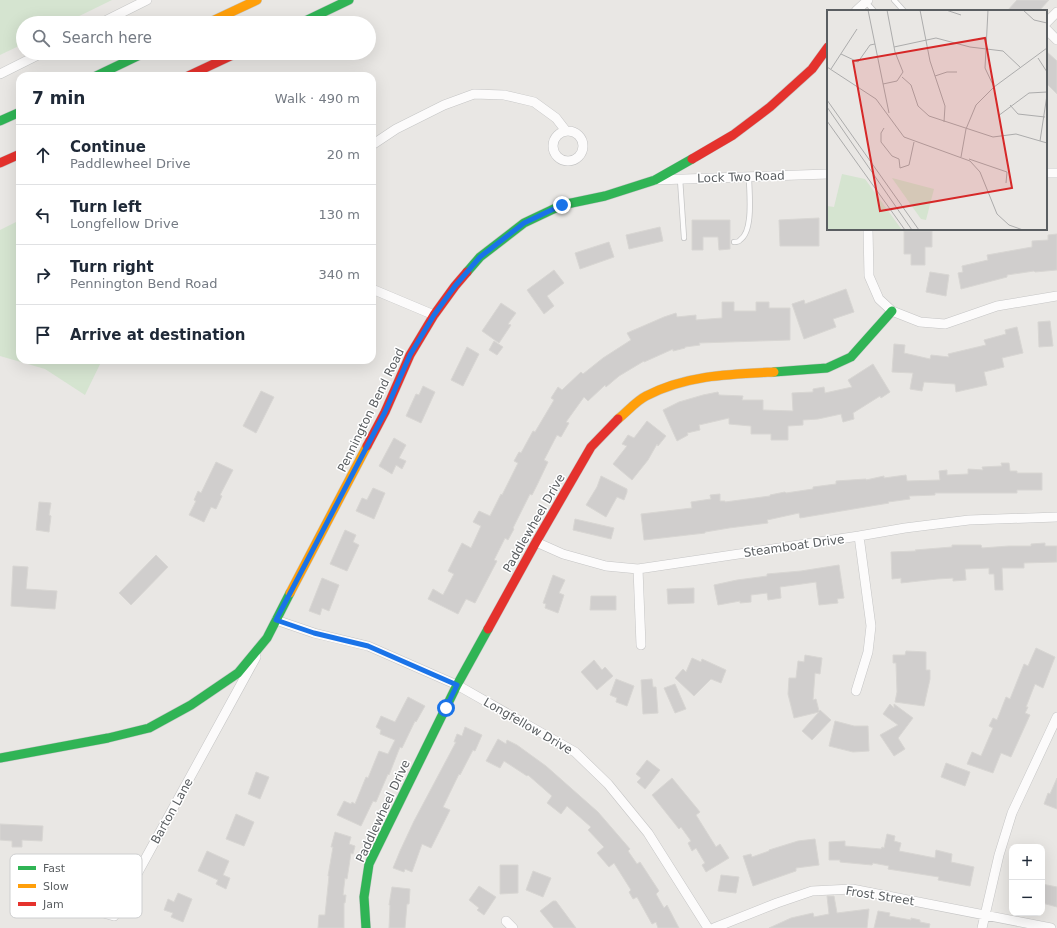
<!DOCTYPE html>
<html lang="en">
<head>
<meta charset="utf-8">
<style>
	:root { --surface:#fff; --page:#f2f2f3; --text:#1f2937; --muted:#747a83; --line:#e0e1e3 }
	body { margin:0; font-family:"DejaVu Sans",sans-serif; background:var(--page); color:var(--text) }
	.controls { position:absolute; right:12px; bottom:12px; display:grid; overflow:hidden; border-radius:8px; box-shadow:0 4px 16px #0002 }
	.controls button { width:36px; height:36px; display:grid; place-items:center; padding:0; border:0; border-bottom:1px solid var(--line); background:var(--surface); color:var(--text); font:20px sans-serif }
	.stop { position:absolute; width:12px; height:12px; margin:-9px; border:3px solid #1a73e8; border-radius:50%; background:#fff }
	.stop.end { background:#1a73e8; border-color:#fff; box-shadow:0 1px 4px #0008 }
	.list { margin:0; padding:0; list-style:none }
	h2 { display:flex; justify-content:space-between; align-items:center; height:52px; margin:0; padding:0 16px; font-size:17px }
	h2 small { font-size:13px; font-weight:400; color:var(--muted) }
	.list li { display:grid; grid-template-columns:26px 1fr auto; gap:12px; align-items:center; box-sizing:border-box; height:60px; padding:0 16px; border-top:1px solid var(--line) }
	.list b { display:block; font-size:15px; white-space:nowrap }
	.list p { margin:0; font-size:13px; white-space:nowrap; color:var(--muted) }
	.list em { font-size:13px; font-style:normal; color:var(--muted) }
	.icon { flex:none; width:22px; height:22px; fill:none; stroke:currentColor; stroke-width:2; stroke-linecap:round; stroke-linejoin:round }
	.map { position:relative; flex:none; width:1057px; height:928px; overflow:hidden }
	.search { position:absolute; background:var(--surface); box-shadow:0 4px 16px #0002; left:16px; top:16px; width:360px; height:44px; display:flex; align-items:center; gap:10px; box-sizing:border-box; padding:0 14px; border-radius:22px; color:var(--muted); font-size:15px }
	.panel { position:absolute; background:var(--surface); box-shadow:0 4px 16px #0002; left:16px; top:72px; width:360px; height:292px; border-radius:12px }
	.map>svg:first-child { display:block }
</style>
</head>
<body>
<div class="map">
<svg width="1057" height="928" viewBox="0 0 1057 928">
	<rect width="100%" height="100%" fill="#e9e7e4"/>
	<path fill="#d5e4d0" d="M0,0H112L65,23H23V44L0,55Z
		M20,220V360H102L85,395L45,369L0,356V230Z"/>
	<path fill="#d0cecd" stroke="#d8d6d3" d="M1017,0H1049L1039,11H1007Z
		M1046,51L1057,61V94L1046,83Z
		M819,218V246H780L779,220Z
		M692,220H730V249L719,250L718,237H703V250H692Z
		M660,227L663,241L629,249L626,235Z
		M904,231H932V247H925V265H911V254H904Z
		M1057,234V270L1035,272L1034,271L1007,275V277L961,289L958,273L963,272L962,266L988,260L987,255L1032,247V241L1048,240V235Z
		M609,242L614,257L580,269L575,253Z
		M554,270L564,283L547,296L554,306L544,314L527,290Z
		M930,272L949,275L946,296L926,292Z
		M846,289L854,312L833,319L836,327L804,339L792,304L804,300L805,304Z
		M722,302H734V311H756V302H769V308H790V340L699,343L700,345L685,347V348L673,351V349L644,362V361L619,376L606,387L605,385L588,401L584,397L566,422L569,423L561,437L557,435L544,460L548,462L538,483L532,495L530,494L513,528L514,529L508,540L505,538L494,560L497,561L475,603L466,599L458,614L428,599L433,589L443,595L454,574L448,571L462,543L471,548L481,526L473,522L479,511L490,516L501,494L502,495L518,463L514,461L519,452L521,453L533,431L535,432L554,400L551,398L558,387L562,390L581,372L583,374L603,358L631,340L627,333L664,317L676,313L677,317L696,315V320L722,318Z
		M501,303L516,313L508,324L511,325L499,343L482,331Z
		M1050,321L1053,346L1039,347L1038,322Z
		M1017,327L1023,353L1002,358L1004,367L984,372L987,385L956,392L955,384L924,382L922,391L910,389L913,373L892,372L894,344L905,345L904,353L930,359L931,355L949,357L948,354L986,345L984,340L1006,334L1005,330Z
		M494,341L503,347L497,355L489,350Z
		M467,347L479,354L463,386L451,380Z
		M873,364L890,392L881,398L880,396L853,413L854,419L843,422L841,414L818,419L803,420V425L788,426V440H771V434H751V426L729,424V418L699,425L700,430L687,433L688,435L677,441L663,410L679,402L703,395L718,392L719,395L743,396L742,400H763V410L793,411L792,393L813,392V389L824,387L825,393L852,387L848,380Z
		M423,386L435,392L421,423L406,416L416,394L419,395Z
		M261,391L274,397L256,433L243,426Z
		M647,421L666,436L658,446L657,444L648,460L632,480L613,464L627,446L622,444L628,435L634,438Z
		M394,438L406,445L399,458L406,461L402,469L396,465L392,474L379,466Z
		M216,462L233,470L220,495L222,496L216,509L211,507L204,522L189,515L196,501L194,500L198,491L201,493Z
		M1001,463H1009L1010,471H1017V473H1042V490H1017V493H935V495L909,496L910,499L888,502L889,503L877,505L800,518L799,513L767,520L768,523L729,528L705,532V533L644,540L641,514L692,508L691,502L711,499L710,495L720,494V501H725V502L770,496V495L785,492L786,493L813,489V487L836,484V481L866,479V480L884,476V478L906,475L907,481L940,480L939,471L947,470V475L968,474V469L983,470L982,467L1002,466Z
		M601,476L627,489V492L624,500L617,497L606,517L586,505L597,487Z
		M373,488L385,493L374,519L356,511L362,498L367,500Z
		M39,502L51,503L49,515L51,516L49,532L36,530Z
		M575,519L614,528L611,539L573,530Z
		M345,530L356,535L353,542L359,545L347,571L330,564Z
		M1045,543V546H1057V562L1024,563V568H1002L1003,590H995L994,574H989V568L965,569L966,580L953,581V578L937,579L901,583V578L892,579L891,552L916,551L915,550L952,547V545H981L982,548L1009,546H1031V544Z
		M156,555L168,567L131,605L119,593Z
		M839,565L844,598L837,599L838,603L819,605L816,582L780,587L781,598L768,600L767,593L751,595V602L740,603V601L718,605L714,585L737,580L767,576V574L801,571Z
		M13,566L28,567L26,589L57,591L55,609L11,606Z
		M553,575L565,580L559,593L564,595L558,613L545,608L546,604L543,603Z
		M322,578L339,585L329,611L322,608L320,615L309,611Z
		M694,588V603L668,604L667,589Z
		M591,596H616V610H590Z
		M1036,648L1055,657L1043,688L1035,684L1026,707H1028L1025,713L1030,715L1011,757L1001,753L993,773L967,764L972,752L981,756L993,728L989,726L993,718L997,720L1006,697L1010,699L1024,664L1028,666Z
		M906,651L926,652V670H930V679L924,706L895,702L897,692L896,663H893V655H905Z
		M805,655L822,658L820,674L815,673L813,700L816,699L819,711L820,710L831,720L812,740L802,731L819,712L794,718L788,694L789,678H796L798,661L804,662Z
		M692,658L701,662L702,659L726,670L721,683L711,679L694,696L675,678L683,669L686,672Z
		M594,660L602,670L605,667L613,676L597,690L581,672Z
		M616,679L634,686L627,706L616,702L617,698L610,695Z
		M652,679L653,687H656L658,713L643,714L641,680Z
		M675,684L686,709L675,713L664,688Z
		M408,697L425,706L416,722L415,721L402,748L400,747L389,775L388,774L376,802L373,801L361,826L337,815L344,801L351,804L352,802L355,804L366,777L368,778L379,751L388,754L395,740L380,734L381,730L376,727L381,716L395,722Z
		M890,704L894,708V704L913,718L898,738L905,749L894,756L880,735L898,725L883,714Z
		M835,721L854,726H868L869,751L853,752L829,746Z
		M465,727L482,735L475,751L473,750L460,775L459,774L443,807L450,810L431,848L422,844L412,872L405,869L404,872L393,868L400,851L414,821L456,742H454L457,734L462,736Z
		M498,739L506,744L507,740L517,745L546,766L598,812L630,849L628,851L637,864L640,862L659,891L656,894L664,908L667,905L679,928H658L656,922L652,924L637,897L633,899L629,892L631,890L614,863L609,867L597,853L604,847L588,830L591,827L567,806L561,814L547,803L552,796L528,775L527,776L504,761L500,768L486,761Z
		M647,760L660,770L645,789L637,782L641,778L636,774Z
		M946,763L970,772L965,786L941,777Z
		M256,772L269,777L260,799L248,794Z
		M672,778L700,812L696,815L716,847L720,844L729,858L706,872L702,865L705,863L696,848L692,851L688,843L691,841L681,827L679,829L652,795Z
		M1057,778V809L1044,804L1048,793L1050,794Z
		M236,814L254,822L244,846L226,839Z
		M0,824L43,826L42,841L22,840V847H12V841L0,840Z
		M335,832L351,837L349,844L355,846L353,854L351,853L347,879L345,878L343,895H346L345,903H344V928H318L319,915H325L329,876H328L333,847H331Z
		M887,834L895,836L894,841L901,843L899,851L935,858L936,850L952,854L951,862L974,867L970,886L938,880L939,877L888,869L889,866L873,863L872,865L840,862V860H829V842L845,841V846L881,849L882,847L884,848Z
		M815,839L819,865L796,868V871L753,886L743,856L751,854L752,857L769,851V850L798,841Z
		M207,851L229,861L223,875L230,878L226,889L216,884L218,880L198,871Z
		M500,865H518V893L500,894Z
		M533,871L551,878L543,897L526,890Z
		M721,875L739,877L736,893L718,891Z
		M1042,884L1057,887V907L1042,903Z
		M479,886L496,897L484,915L477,910L479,908L469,900Z
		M392,887L410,889L409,904H407L405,928H389L390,905H389Z
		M178,893L192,899L183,922L171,917L173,913L164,910L168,899L174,902Z
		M827,896H834L837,913L869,909L867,928H769L791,918L813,913L814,917L829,914Z
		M553,901H556L576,928H554L540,911Z
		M878,911L890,913L889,916L911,920V918L920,920V922L930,924L929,928H874Z"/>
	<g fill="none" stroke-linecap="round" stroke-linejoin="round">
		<g stroke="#c5c5c5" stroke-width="6">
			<path id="lane" d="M894,0L904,11
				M866,2L874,11
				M680,179L684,238
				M734,242C736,242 739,242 740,240C754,231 749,192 749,177"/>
		</g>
		<g stroke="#c5c5c5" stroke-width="10">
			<path id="street" d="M856,11L868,0
				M101,23L147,0
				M1046,23L1057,12
				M1046,29L1057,40
				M0,74L42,53
				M553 146a15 15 0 1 1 30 0a15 15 0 1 1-30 0Z
				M372,145L396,129L444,105L474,94L504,95L534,102L556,118L566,131
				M1046,173H1057
				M656,180L828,174
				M868,229L869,276L879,299L892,311L920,322L945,324L997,306L1057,296
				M372,289L434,315
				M536,542L563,554L606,566L638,569L859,536L905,528L969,520L1057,517
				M638,569L641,645
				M276,620L314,633L368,646L457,685L575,752L608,784L648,833L708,928
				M856,691L868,652L871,626L859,536
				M40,895L114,916L256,657
				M506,921L513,928
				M714,928L777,903L812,891L852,889L1051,928
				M982,928L999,855L1012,813L1057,717"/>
		</g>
		<g stroke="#c4c5c5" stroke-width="10">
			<path id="fast" d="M301,23L349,0
				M96,76L144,53
				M0,121L20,112
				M467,272L480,257L524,223L562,205L605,196L655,180L692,159
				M774,372L827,368L851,357L892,311
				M0,758L108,738L149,728L191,705L238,673L267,638L290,593
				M366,928L364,897L369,864L457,685L488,629"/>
		</g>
		<g stroke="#c4c5c5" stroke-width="10">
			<path id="slow" d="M208,23L257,0
				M618,419C627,412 636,401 646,396C686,375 731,374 774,372
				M290,593L367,446"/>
		</g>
		<g stroke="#c4c5c5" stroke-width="10">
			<path id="jam" d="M188,76L237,53
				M692,159L733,135L770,107L812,69L828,47
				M0,163L20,154
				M367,446L385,412L410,355L434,315L455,286L467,272
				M488,629L536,542L591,447L618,419"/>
		</g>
		<use href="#lane" stroke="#fcfbfb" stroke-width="4.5"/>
		<use href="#street" stroke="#fcfbfb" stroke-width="9"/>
		<use href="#fast" stroke="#30b455" stroke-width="9"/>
		<use href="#slow" stroke="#ff9f0a" stroke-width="9"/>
		<use href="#jam" stroke="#e5322d" stroke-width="9"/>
	</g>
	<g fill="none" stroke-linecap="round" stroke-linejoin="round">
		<path stroke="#1a73e8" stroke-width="5" d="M446,708L457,685L368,646L314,633L276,620L385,412L410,355L434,315L455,286L480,257L524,223L562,205"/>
	</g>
	<g text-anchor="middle" stroke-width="3" stroke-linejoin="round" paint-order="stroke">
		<g font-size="12" fill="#5a5e61" stroke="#fff">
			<text transform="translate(741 177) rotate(-2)" y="4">Lock Two Road</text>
			<text transform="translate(371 410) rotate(-64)" y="4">Pennington Bend Road</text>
			<text transform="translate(534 523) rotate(-60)" y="4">Paddlewheel Drive</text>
			<text transform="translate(794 546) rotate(-8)" y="4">Steamboat Drive</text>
			<text transform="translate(528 726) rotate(30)" y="4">Longfellow Drive</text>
			<text transform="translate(172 811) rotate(-61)" y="4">Barton Lane</text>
			<text transform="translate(383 811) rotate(-65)" y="4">Paddlewheel Drive</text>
			<text transform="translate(880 896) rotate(9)" y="4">Frost Street</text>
		</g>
	</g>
	<g transform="translate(827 10)">
		<rect width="220" height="220" fill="#e9e7e4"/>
		<path d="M15,164L38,169L75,220H0V196L7,197ZM65,168L107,179L99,210L94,209Z" fill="#d5e4d0"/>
		<path fill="none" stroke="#acacac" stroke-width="1" d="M41,0L62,103M93,0L103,51L118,96L117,112M119,0L134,5M161,0L158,58L167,77M196,0L207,10L220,13M67,37L109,28L143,37L176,41L194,58M14,44L31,52L43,35L48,34M211,48L220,62M0,57L49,89L77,127L143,151L153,162L170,204L182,215L196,220M4,59L30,19M108,66L120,62H130M75,67L84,75L91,96L102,106L166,127L189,124L220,133M56,74L70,71L76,62L68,42L60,0M0,90L92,220M183,95L191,104L218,107M0,97L85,220M171,106L202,83L220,82M0,111L78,220M57,118L54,123V132L65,146L72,149L73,158L82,155L87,132M213,131L220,85M134,147L139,119L149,95L167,77L220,38M142,149L180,162L179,173"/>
		<path fill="#d62828" fill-opacity="0.15" stroke="#d62828" stroke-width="2" d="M158,28L185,178L53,201L26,51Z"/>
		<rect width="220" height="220" fill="none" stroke="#5a5e61" stroke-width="2"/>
	</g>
	<rect x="10" y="854" width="132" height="64" rx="6" fill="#fff" stroke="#cecfd0" stroke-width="1"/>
	<rect x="18" y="866" width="18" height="4" fill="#30b455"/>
	<rect x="18" y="884" width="18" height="4" fill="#ff9f0a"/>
	<rect x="18" y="902" width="18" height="4" fill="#e5322d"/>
	<g font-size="11" fill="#5a5e61">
		<text x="43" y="872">Fast</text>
		<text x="43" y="890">Slow</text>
		<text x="43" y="908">Jam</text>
	</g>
</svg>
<div class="controls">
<button>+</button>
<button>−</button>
</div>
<div class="stop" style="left:446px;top:708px"></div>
<div class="stop end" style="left:562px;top:205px"></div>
<div class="search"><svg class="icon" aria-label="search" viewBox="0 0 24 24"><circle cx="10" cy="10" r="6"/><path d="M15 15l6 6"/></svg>Search here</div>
<section class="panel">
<h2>7 min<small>Walk · 490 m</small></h2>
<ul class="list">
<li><svg class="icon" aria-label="ahead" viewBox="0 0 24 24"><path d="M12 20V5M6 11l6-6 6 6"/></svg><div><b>Continue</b><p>Paddlewheel Drive</p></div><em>20 m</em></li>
<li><svg class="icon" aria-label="left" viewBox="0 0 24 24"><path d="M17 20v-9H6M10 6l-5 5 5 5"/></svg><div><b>Turn left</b><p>Longfellow Drive</p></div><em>130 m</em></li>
<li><svg class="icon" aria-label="right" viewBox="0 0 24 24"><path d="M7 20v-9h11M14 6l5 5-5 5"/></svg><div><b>Turn right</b><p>Pennington Bend Road</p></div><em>340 m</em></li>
<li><svg class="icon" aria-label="arrive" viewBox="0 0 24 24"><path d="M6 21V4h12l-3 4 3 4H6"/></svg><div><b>Arrive at destination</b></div></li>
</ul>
</section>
</div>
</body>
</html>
